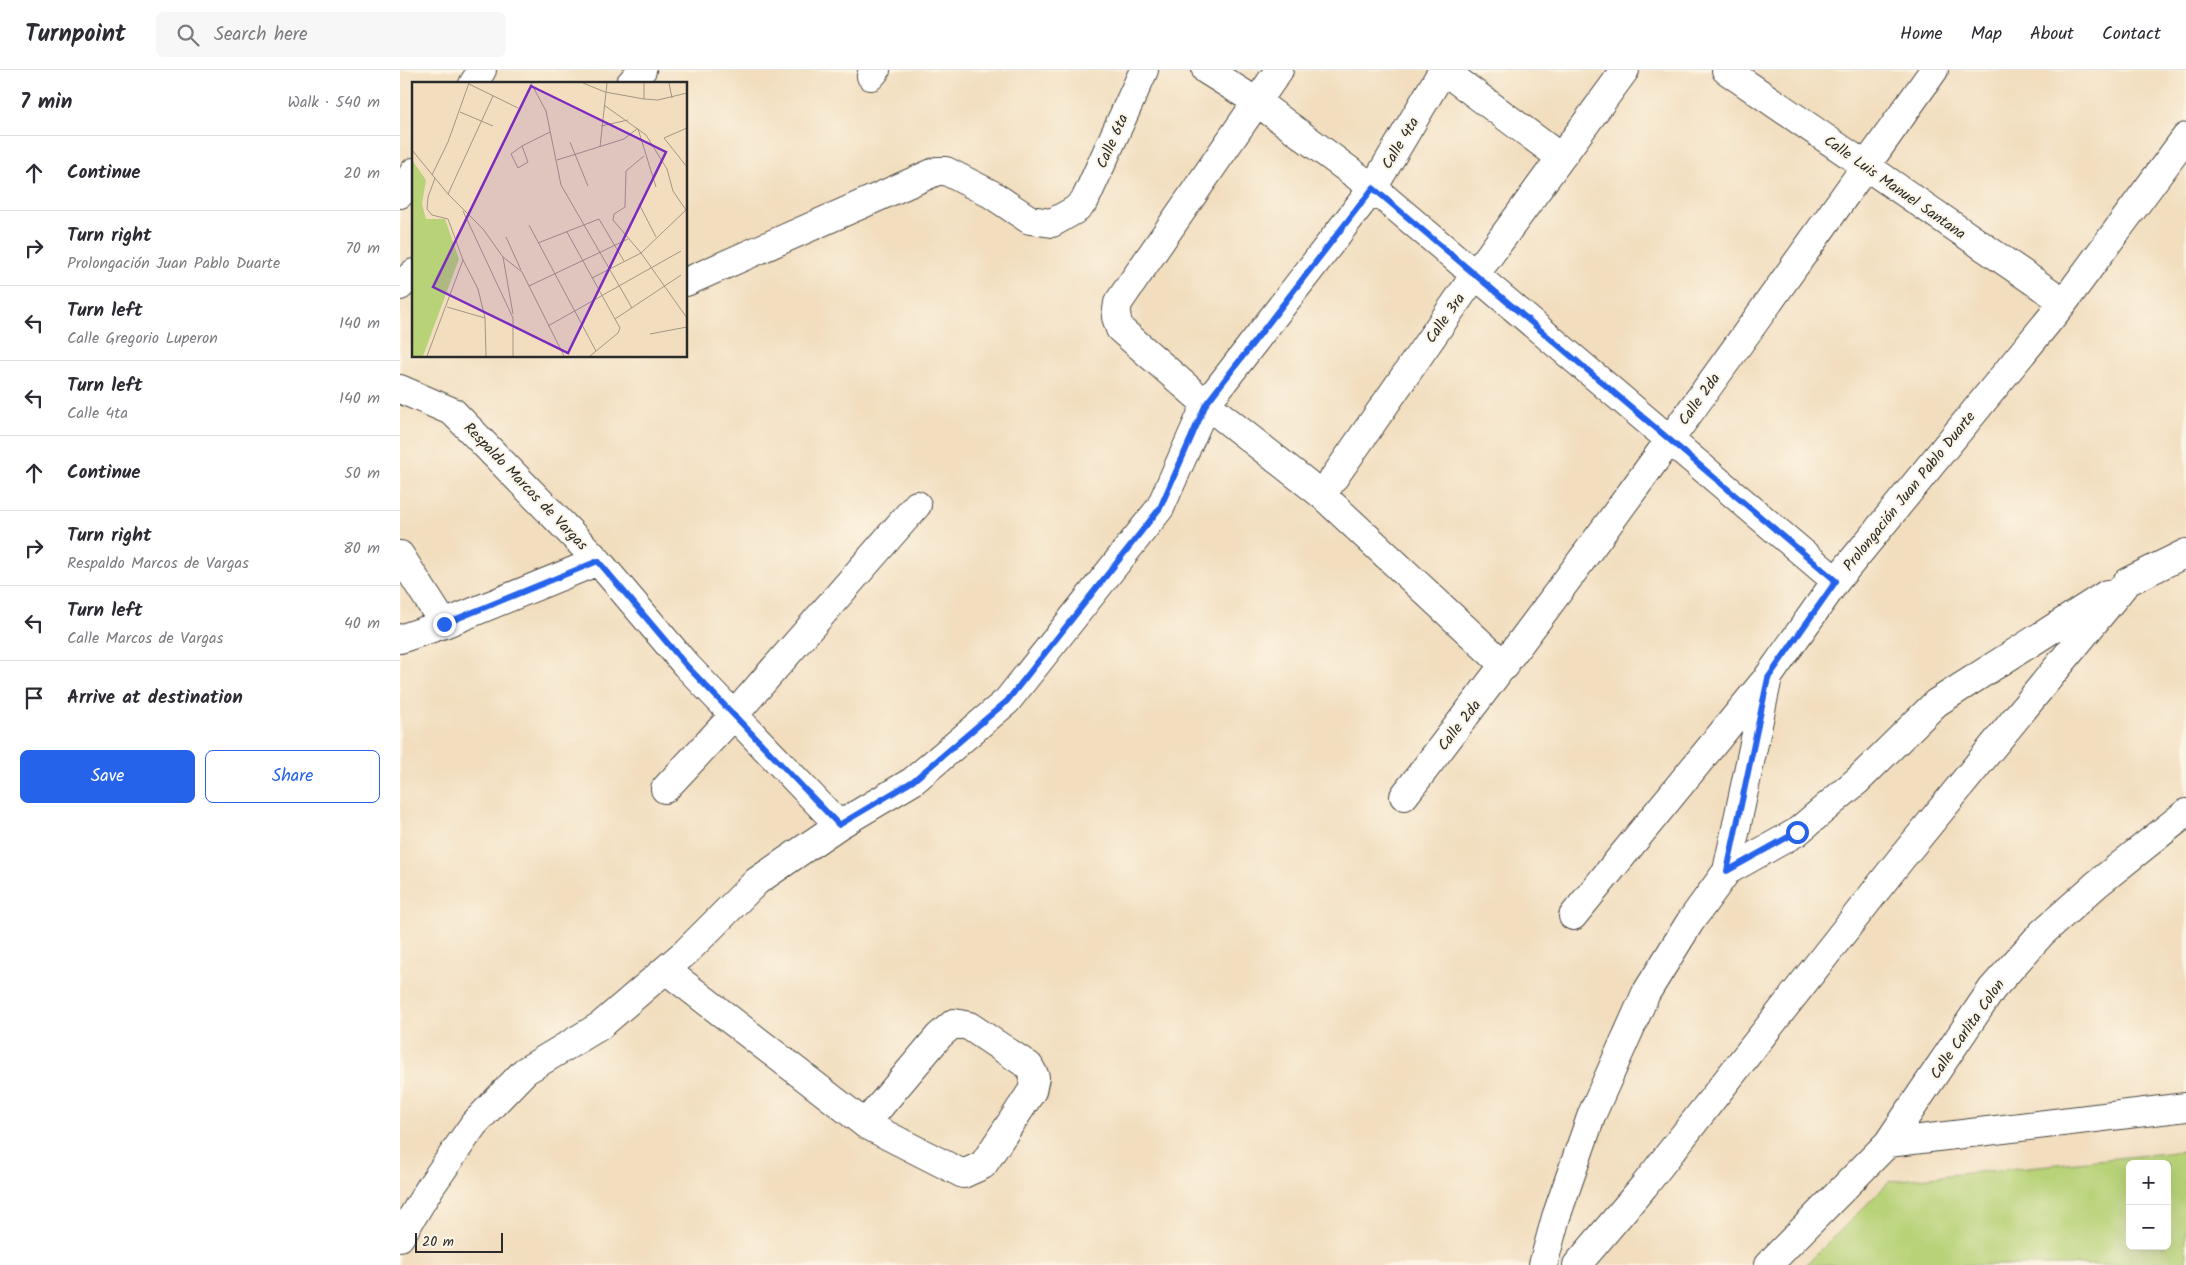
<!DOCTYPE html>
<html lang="en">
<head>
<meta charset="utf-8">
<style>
	:root { --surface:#fff; --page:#f7f7f7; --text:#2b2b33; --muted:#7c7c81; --line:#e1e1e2; --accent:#2563eb }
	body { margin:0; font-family:Kalam,sans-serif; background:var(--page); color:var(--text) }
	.controls { position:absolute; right:15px; bottom:15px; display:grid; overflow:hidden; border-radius:8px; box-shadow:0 5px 20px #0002 }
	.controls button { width:45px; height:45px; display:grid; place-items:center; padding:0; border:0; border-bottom:1px solid var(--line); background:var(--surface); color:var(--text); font:25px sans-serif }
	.scale { position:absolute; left:15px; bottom:12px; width:88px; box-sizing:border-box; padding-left:5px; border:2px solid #2b2b2b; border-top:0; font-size:14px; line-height:18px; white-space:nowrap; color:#2b2b2b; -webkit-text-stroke:4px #fcf5e5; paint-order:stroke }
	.stop { position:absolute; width:15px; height:15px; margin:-11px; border:4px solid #2563eb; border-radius:50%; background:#fff }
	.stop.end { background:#2563eb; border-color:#fff; box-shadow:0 1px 5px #0008 }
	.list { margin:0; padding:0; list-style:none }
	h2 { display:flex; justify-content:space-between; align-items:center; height:65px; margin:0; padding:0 20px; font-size:21px }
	h2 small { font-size:16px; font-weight:400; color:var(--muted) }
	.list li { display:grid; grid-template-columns:32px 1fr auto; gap:15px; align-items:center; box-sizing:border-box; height:75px; padding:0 20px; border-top:1px solid var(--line) }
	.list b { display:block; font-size:19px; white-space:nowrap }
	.list p { margin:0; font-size:16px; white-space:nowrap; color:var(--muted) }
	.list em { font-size:16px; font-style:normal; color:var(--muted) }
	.actions { display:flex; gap:10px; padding:15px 20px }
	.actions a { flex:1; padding:11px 0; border:1px solid var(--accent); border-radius:8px; text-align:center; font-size:18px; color:var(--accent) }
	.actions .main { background:var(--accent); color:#fff }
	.icon { flex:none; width:28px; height:28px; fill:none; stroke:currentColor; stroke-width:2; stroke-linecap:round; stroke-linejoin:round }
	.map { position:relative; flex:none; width:1786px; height:1195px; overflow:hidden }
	header { display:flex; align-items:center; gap:30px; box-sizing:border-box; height:70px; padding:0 25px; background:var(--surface); border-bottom:1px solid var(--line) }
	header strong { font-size:24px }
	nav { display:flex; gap:28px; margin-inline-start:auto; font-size:18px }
	.search { width:350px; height:45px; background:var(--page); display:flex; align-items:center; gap:12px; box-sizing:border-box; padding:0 18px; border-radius:8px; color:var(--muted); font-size:19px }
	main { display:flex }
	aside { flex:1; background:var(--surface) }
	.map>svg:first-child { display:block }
</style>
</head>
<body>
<header>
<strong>Turnpoint</strong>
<div class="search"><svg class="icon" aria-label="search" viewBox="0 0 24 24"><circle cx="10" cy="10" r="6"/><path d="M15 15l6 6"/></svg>Search here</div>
<nav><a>Home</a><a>Map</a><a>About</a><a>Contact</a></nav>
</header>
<main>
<aside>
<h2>7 min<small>Walk · 540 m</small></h2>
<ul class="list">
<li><svg class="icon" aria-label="ahead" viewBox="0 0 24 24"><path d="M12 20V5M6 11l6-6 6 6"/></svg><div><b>Continue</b></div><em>20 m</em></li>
<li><svg class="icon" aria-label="right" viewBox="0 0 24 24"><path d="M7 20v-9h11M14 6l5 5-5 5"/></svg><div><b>Turn right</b><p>Prolongación Juan Pablo Duarte</p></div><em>70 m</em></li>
<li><svg class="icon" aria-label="left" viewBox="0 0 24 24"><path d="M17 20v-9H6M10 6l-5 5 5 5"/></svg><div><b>Turn left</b><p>Calle Gregorio Luperon</p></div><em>140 m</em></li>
<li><svg class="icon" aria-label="left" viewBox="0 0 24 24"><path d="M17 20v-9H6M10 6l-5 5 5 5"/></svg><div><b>Turn left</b><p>Calle 4ta</p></div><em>140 m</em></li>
<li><svg class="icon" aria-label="ahead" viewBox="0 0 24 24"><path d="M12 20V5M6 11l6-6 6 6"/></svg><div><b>Continue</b></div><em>50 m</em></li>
<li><svg class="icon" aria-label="right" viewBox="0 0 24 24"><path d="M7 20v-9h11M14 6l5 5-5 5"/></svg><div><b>Turn right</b><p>Respaldo Marcos de Vargas</p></div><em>80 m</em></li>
<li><svg class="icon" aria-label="left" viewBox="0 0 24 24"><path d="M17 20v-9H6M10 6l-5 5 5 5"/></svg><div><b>Turn left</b><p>Calle Marcos de Vargas</p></div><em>40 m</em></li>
<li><svg class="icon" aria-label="arrive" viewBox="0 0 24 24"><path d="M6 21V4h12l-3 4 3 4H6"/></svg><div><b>Arrive at destination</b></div></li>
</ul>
<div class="actions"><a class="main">Save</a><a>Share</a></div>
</aside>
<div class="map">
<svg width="1786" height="1195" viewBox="0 0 1786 1195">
	<rect width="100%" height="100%" fill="#fcf5e5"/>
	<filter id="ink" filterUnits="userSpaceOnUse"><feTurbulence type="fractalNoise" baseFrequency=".02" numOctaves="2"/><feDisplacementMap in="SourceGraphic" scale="10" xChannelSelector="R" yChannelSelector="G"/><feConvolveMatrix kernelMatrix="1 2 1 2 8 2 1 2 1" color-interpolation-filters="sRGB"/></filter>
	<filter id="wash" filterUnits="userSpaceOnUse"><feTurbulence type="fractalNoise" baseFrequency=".0096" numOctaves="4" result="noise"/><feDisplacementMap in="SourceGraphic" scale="20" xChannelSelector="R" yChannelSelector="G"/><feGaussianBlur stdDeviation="1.12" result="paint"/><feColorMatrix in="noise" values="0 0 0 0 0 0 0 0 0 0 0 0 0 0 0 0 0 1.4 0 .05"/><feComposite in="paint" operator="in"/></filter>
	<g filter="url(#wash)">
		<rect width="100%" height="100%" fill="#f2debf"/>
		<path fill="#b7d277" stroke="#717e51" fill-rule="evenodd" d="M1786,1081V1195H1406L1490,1111ZM1730,1094H1767V1176H1730Z"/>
	</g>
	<g filter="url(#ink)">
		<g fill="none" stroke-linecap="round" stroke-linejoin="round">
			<g stroke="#494641" stroke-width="30">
				<path id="street" d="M806,0L857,32L973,118L1436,511
					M879,0L718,233L716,247L720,259L806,334L922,425L1105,596
					M1043,0L1160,87
					M1326,0L1664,232
					M471,6L476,0
					M73,14L82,0
					M230,14L242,0
					M0,124L14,102
					M286,212L537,101H546L591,124L630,150L652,153L675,140L685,130L744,0
					M0,216L14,203
					M0,319L53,342L198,491L286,595L439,755
					M922,425L1075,205L1225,0
					M0,485L44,554
					M0,569L44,554L198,491
					M265,719L334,645L517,435
					M1004,726C1187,489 1361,244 1534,0
					M1327,801L1397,762L1457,711L1536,633L1707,524
					M1173,846L1363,613
					M266,900L465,1054L563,1104L583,1095L632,1021L635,1007L629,996L569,956L554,953L539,966L465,1054
					M1488,1073L1786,1037
					M0,1167L31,1116L74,1054L125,1001L200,956L287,881L357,811L439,755L513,711L607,631L760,438L806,334L973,118L1043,0
					M1143,1195L1156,1147L1192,1044L1246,923L1290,852L1327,801L1368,607L1436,511L1664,232L1786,67
					M1177,1195L1244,1116L1500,790L1727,512L1786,483
					M1368,1195L1488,1073L1592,919L1642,863L1697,814L1786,743"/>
			</g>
			<use href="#street" stroke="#fff" stroke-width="28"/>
		</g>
	</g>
	<g fill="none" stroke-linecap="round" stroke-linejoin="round" filter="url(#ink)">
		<path stroke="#2563eb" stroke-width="6" d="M44,554L198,491L286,595L439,755L513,711L607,631L760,438L806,334L973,118L1436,511L1368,608L1327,801L1397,762"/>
	</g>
	<g text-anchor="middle" stroke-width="4" stroke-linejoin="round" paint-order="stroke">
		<g font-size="15" fill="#2b2b2b" stroke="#fcf5e5">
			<text transform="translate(712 71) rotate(-66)" y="5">Calle 6ta</text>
			<text transform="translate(1000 73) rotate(-59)" y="5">Calle 4ta</text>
			<text transform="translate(1495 117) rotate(35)" y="5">Calle Luis Manuel Santana</text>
			<text transform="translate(1045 248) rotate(-55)" y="5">Calle 3ra</text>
			<text transform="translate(1299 329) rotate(-54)" y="5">Calle 2da</text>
			<text transform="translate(126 416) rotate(46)" y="5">Respaldo Marcos de Vargas</text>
			<text transform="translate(1509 421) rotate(-51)" y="5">Prolongación Juan Pablo Duarte</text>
			<text transform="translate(1059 655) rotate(-52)" y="5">Calle 2da</text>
			<text transform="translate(1567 959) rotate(-55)" y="5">Calle Carlita Colon</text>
		</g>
	</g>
	<g transform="translate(12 12)">
		<rect width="275" height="275" fill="#f2debf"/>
		<path d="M0,78L14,98L10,122L14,137H33L47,177L11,274H0Z" fill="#b7d277"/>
		<path fill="none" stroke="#a29684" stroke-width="1" d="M119,1L134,29L149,103L220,226M171,1L193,10L232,17L246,18L275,11M257,1L260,16M57,2L106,26M232,17V1M192,23L234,53L255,87L261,109L274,128M48,30L81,44M189,44L216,38M275,46L252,56L275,85M226,47L244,105M158,60L176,104M110,64L116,80L106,86L99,72L110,64L138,50M188,65L195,1M0,68L36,112L71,147L91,175L110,190L152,274M232,74L214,89L213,125L202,132L201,138L229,171L275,236M145,78L212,57L226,46M20,93L36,60L57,1M23,96L16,115L15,127L20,133L36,137L51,178L66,207L73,236L74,274M36,112L81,14M227,122L244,155M51,129L101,236V274M117,143L184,269M155,150L208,246L206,251L178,274M94,155L109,188M126,161L187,137L212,179M91,175L101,232M180,196L229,171L275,127M117,204L216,157M35,225L73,236M203,237L269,193M136,244L269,169M238,252L275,245M15,274L51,178"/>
		<path fill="#7b2cbf" fill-opacity="0.15" stroke="#7b2cbf" stroke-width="2.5" d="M119,4L254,70L156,271L21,205Z"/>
		<rect width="275" height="275" fill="none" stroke="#2b2b2b" stroke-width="2.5"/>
	</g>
</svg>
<div class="controls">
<button>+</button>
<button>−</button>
</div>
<div class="scale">20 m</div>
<div class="stop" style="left:1397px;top:762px"></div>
<div class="stop end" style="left:44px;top:554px"></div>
</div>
</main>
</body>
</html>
